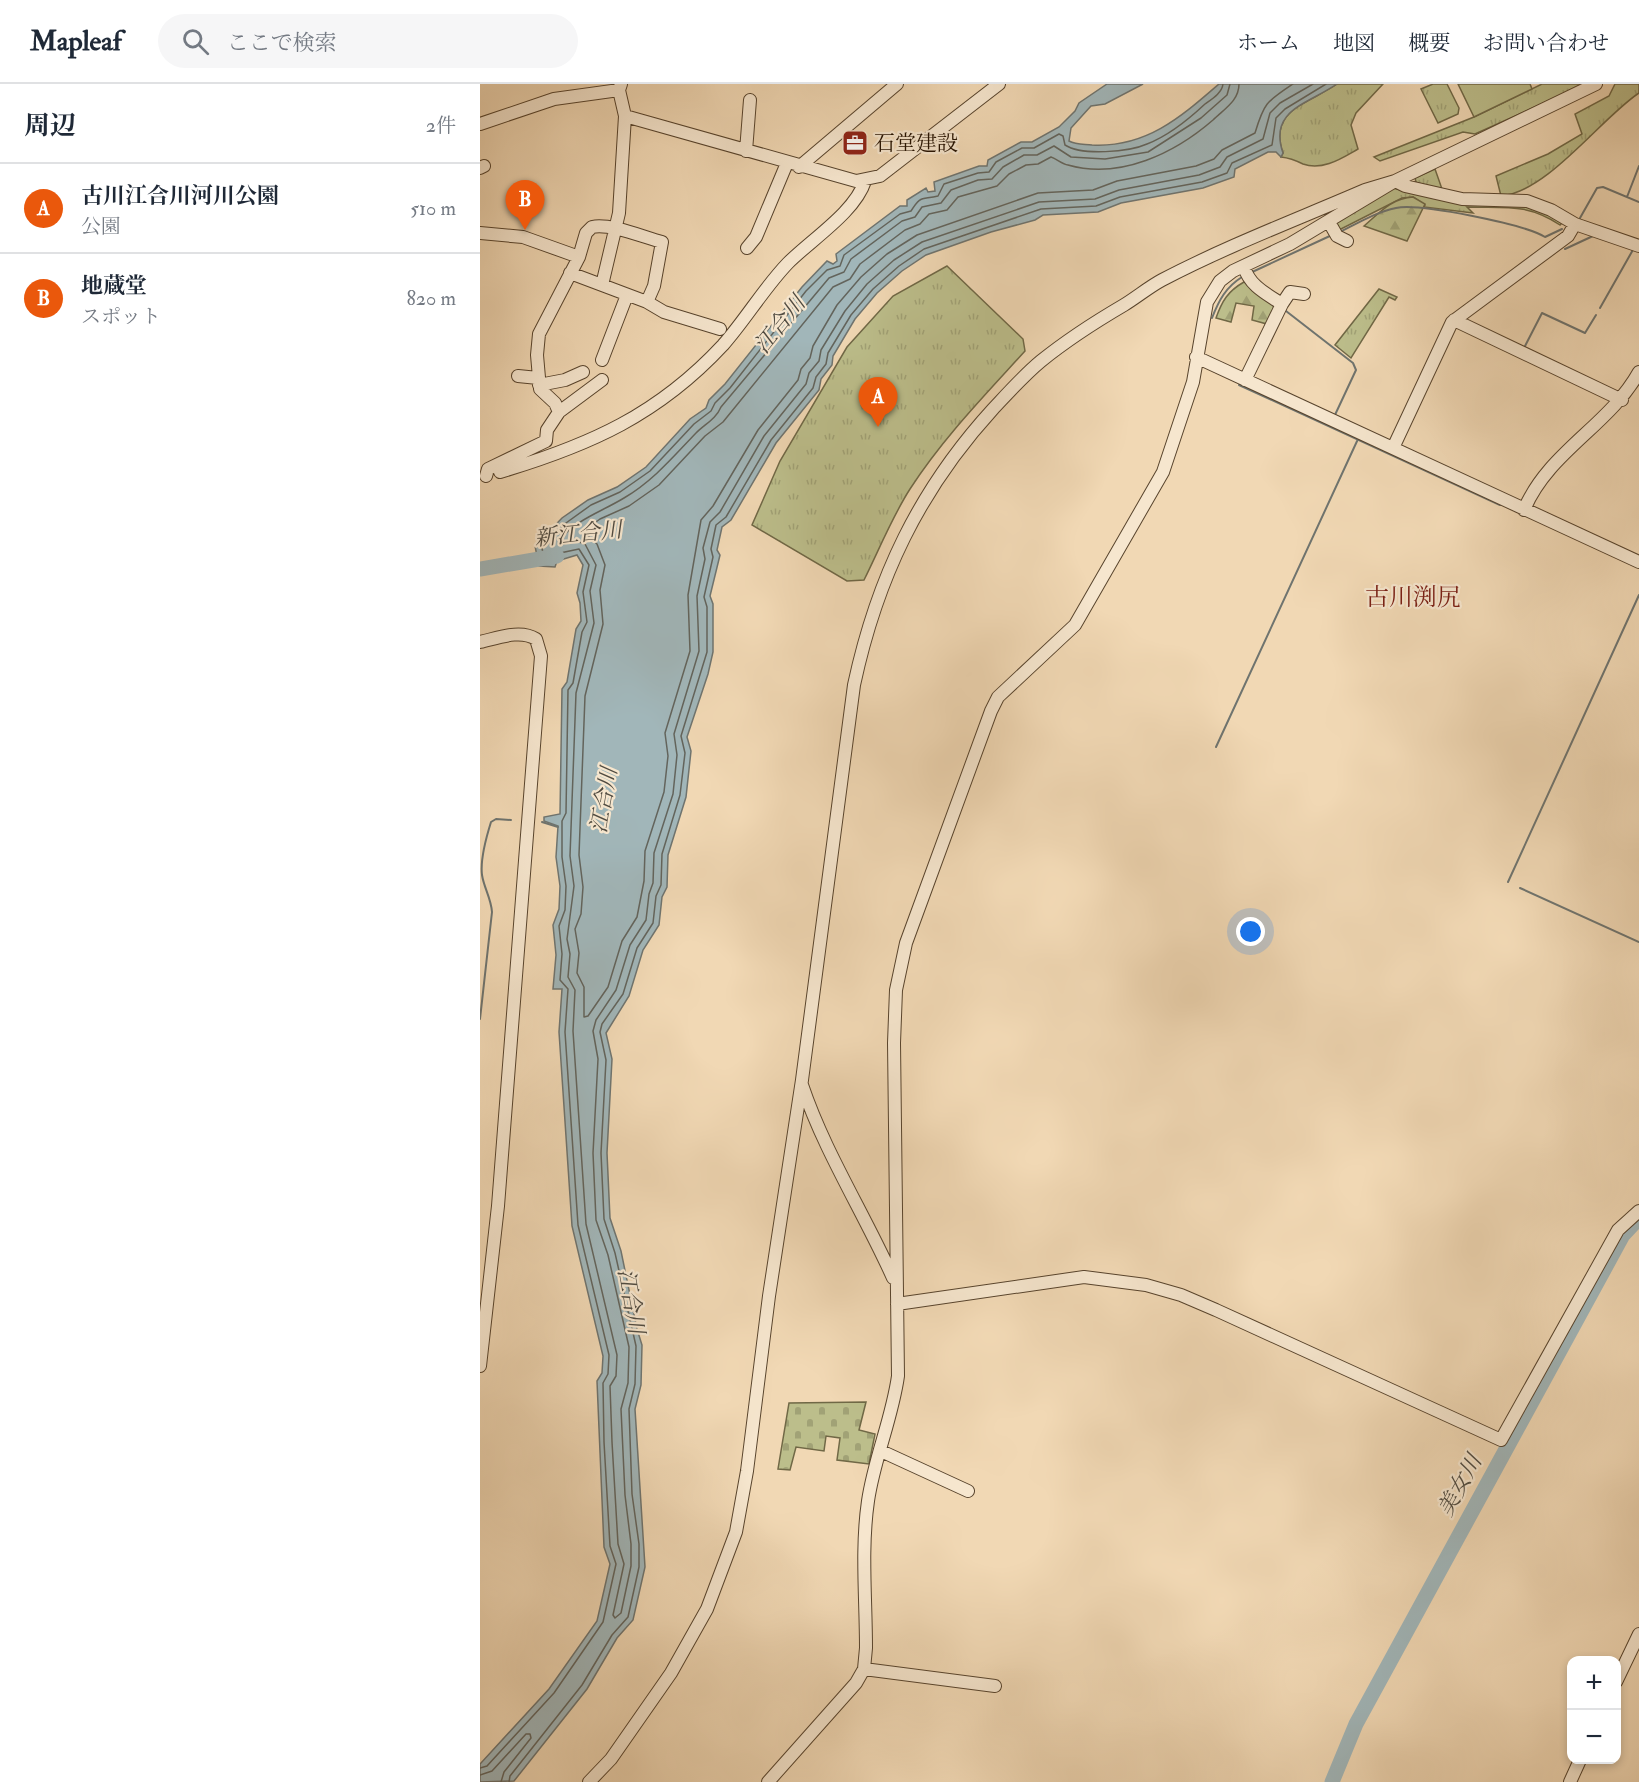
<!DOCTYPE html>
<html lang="ja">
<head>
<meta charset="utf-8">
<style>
	:root { --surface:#fff; --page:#f6f6f7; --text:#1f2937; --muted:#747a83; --line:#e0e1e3; --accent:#ea580c }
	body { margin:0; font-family:"IM FELL Double Pica","Noto Serif JP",serif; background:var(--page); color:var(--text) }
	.controls { position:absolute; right:18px; bottom:18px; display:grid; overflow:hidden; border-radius:12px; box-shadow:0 3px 9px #0003 }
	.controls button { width:54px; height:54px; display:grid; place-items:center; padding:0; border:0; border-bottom:2px solid var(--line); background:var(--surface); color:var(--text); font:30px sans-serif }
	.you { position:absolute; left:771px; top:848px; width:21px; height:21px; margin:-15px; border:4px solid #fff; border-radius:50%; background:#1a73e8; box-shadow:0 0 0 9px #1a73e833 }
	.badge { display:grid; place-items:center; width:39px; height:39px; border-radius:50%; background:var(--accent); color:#fff; font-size:20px; font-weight:700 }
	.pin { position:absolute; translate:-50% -50px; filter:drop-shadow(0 2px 3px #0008) }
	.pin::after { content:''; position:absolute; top:32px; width:21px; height:18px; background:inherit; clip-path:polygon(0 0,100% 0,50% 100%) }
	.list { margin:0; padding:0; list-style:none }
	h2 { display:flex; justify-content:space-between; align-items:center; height:78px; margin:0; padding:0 24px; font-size:26px }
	h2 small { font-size:20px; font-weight:400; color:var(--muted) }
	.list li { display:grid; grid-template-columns:39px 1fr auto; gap:18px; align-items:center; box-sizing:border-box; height:90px; padding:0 24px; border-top:2px solid var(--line) }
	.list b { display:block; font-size:22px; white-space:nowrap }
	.list p { margin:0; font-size:20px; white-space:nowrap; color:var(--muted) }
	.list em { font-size:20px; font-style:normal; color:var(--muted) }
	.icon { flex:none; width:33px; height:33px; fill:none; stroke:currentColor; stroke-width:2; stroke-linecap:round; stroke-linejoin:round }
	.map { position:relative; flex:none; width:1159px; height:1698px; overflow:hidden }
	header { display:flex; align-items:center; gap:36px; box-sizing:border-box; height:84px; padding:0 30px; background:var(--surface); border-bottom:2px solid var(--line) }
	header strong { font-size:28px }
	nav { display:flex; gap:33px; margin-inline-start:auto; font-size:21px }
	.search { width:420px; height:54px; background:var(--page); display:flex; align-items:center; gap:15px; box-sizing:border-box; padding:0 21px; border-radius:33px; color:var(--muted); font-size:22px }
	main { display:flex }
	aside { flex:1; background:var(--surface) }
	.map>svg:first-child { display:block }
</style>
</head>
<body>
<header>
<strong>Mapleaf</strong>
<div class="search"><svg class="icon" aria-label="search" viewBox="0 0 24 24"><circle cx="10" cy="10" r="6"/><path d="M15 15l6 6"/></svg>ここで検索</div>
<nav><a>ホーム</a><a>地図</a><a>概要</a><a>お問い合わせ</a></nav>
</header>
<main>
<aside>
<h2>周辺<small>2件</small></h2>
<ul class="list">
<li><span class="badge">A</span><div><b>古川江合川河川公園</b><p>公園</p></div><em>510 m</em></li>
<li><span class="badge">B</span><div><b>地蔵堂</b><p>スポット</p></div><em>820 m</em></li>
</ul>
</aside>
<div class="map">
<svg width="1159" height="1698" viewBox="0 0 1159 1698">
	<defs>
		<pattern id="grass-tufts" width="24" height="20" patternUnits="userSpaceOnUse" patternTransform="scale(1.5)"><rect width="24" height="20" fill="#bcbe8b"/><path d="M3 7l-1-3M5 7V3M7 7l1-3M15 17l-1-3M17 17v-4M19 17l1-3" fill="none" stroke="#a1a276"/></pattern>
		<pattern id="forest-firs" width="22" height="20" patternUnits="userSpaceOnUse" patternTransform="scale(1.5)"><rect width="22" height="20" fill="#bcbe8b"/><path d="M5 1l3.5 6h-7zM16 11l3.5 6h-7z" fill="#a1a276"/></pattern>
		<pattern id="cemetery-stones" width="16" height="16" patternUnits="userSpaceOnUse" patternTransform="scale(1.5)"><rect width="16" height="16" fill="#bcbe8b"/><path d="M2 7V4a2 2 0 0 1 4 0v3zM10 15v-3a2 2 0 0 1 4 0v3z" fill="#a1a276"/></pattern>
	</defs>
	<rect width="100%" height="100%" fill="#f1d8b4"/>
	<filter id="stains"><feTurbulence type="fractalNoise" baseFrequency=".00333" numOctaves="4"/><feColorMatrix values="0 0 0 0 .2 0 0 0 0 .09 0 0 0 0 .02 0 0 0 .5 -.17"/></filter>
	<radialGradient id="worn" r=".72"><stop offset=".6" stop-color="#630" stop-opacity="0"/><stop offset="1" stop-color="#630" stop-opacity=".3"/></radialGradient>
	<path fill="url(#grass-tufts)" stroke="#706846" stroke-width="1.5" d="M857,0H903L876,29L871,41L878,65C862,74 843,87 823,80C815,76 810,74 801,73L803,69C788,26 828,20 857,0Z
		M953,0H967L979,24L978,30L958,39L941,5Z
		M1062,0H1106L995,50L983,48L900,77L894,73L994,33Z
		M1135,0H1159V9C1121,34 1068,108 1021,112L1016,92L1068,70L1102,50L1095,30L1129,12Z
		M955,85L962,105L937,102L935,94Z
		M913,104L937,110L1048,121L1083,138L1080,141C1047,119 1025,124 987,123L993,129L944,123L945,121L933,113L922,114L857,147L853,141Z
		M467,182L543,255L545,267C505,311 463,354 430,405C412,433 399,466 384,496L367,497L272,441L300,377L367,263L413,212Z
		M899,205L917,213L915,216L909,213L871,274L855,261Z"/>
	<path fill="url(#forest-firs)" stroke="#706846" stroke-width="1.5" d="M933,113L945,120L927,157L884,142C899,129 912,114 933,113Z
		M764,198L793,220L794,225L787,240L772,236L774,222L756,219L751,238L736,234C742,217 748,207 764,198Z"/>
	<path fill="url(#cemetery-stones)" stroke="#706846" stroke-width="1.5" d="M386,1318L379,1346L395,1350L389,1380L357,1376L360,1354L346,1352L344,1367L316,1363L310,1386L298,1385L309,1319Z"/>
	<path fill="#bcbe8b" stroke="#706846" stroke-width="1.5" d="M978,0H1050L1052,5L994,33Z"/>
	<path fill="#a1b6b9" stroke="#6f746f" stroke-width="1.5" d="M627,0H663L625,20L611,22L591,44L589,57C596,61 604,60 612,61C666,64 701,33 739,0H857C828,20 788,26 803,69L801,73L796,68H788L755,85L754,93L723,104L641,119L618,128L563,131L555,136L511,148L446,171L422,187L397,209L375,235L353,272L352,281L341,295L339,306L296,359L251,436L242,443L237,466L240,471L230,512L233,520V568L228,590L207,653L211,667L206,713L188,771L187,803L182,813L179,841L163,866L149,912L126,949L132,975L127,1069L130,1134L141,1167L157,1245L162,1261L161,1301L155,1325L165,1483L153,1536L137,1554L107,1605L34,1697L0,1698V1680L69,1605L117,1537L130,1480L124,1463L117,1297L122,1289L123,1272L92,1142L79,948L82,905H73L76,871L73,841L79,825L80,802L76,773L78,742L64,737V733L80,730L82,605L87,598L96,545L101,537L100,519L97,509L103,481L97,471L77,477L75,483L59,482L55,462L82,434L108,416L137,403L166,383L210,335L226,324L229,316L245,300L322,203L347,177L353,180L357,177L356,170L420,122H427V116L446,104L448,108L455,107L454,98L499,82H507L508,76L541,58H552L579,43L595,27L599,19Z"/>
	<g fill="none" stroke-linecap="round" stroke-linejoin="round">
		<path stroke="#63645c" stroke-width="1.5" d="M750,0L747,11L721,34L668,68L625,75L591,73L574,62L557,71H544L523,83L512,95L498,96L471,106L461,119L442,123L435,133L422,137L371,175L364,188L349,194L241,323C236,335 225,340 216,349C193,373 173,397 144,414C121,428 97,435 79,456L82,460L96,457L105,460L116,481L110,507L114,539L96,609L90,772L94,802L87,855L90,870L88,893L95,906L93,947L106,1140L137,1271L136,1292L130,1302L132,1358L138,1460L144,1480L133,1531L135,1534L141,1529L151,1482V1460L145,1411L141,1325L148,1299L149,1263L128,1171L116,1136L113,1069L118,975L113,947L116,936L136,906L150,861L166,836L169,810L173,799L174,769L193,710L197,671L194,650L219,567L217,512L225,475L223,464L230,438L240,428L284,352L326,300L329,289L339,277L341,266L365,227L387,200L414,176L442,158L559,118L615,115L639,106L719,91L740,83L747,73L783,55L790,29L800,19L833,0
			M759,0C759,17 744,25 733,36C695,69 640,96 588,81C582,80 577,75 571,73L558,80L546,81L529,90L517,102L478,113L467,126L449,130L440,140L425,146L380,180L370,195L353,203L243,338L225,352L179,401L149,422L120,435L105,446V449L117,460L125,481L120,506L123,540L105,612L99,771L103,803L101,830L95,845L99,869L97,889L104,903V933L108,932L128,903L142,857L157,833L164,797L165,767L184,708L188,672L185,649L210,567L208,511L221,436L233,422L278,346L318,296L321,285L330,274L333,262L357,221L381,193L407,170L437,151L558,109L613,106L637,97L716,82L734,75L742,66L775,49C784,19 786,18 813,0
			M0,1684L7,1682L74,1609L123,1538L136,1480L130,1462L124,1358L123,1299L128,1290L129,1271L98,1141L85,948L88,905L80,896L82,870L79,842L85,826L86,802L82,773V737L86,729L88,606L93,599L102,548L107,538L103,508L109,481L99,465L80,469L69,477L64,475L62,464L86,439L111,421L140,408L170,387L214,340L231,327L235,319L250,304L326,207L347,186L360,182L364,171L420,130L431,127C441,111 441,116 458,112L464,100L498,89L509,88L516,78L542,64H554L579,50L583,52L585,61C602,72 649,68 667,60C688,52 709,35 725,20C732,15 742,9 743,0
			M0,1691L12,1687L46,1650H50L51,1654L24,1688L21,1698
			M29,1698L30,1692L102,1601L132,1551L148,1533L159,1483V1460L152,1410L149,1325L155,1300L156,1262L135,1169L124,1135L121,1069L126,976L120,948L122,940L143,910L157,864L173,839L176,812L181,801L182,770L200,711L205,669L201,652L227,568V523L224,513L233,473L231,465L236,441L246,433L291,356L333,304L336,293L346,280L348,269L371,231L393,205L419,182L444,165L561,125L616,122L640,113L722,98L747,89L752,79L792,61L796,34L805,25L846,0"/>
		<path stroke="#6f746f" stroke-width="2" d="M1147,113L1159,82
			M1100,134L1117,104L1123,103L1159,118
			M860,148C878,139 896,128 916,124C939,119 1044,140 1065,153L1082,145
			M1085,165L1113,152
			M770,189L852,151
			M1120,224L1154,164
			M806,227L873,279L876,286L854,333
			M732,234C739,216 746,203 762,193
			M1044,264L1062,229L1105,249L1116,231
			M759,301L1020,421
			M736,663L878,355
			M62,738L78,743
			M1028,798L1159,511
			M1040,804L1159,858
			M0,935L12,828C11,814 4,804 2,791C0,775 6,754 11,738L16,735L31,736"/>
		<path stroke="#a1b6b9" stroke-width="15" d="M0,485L77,472
			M852,1698L876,1640L1143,1151L1159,1134"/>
		<g stroke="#58442d" stroke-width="14">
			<path id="minor" d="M141,0L139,6L145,32L376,97L400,92L519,0
				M0,40L74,15L139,6
				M266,67L270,16
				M319,83L417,0
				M0,84L4,82
				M849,138L857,152L867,157
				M0,149L43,153L99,173
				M267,164L276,153L307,79
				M764,183C770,202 785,209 802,220L765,296
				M90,189L167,218
				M122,201L139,129L145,32
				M802,220L810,208L824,210
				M974,236L1142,316
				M716,273L1159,478
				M122,276L147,211
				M38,292L58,294
				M59,301L85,296L103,288
				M79,328L122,296
				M913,364L972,238L1088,152L1095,140
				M20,388C110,361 178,331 243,261C266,235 284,204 308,179C332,155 375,128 385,97
				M6,392L8,385L66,357L67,346L79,328L75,319L60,305L57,271L59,250L99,173L106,149L112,143C130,139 163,153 182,158L174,202L167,218L184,228L240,245
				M1044,426C1068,368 1129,342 1159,288
				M0,558C18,554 40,545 56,555L61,572L18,1122L0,1282
				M322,1001C345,1069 384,1129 413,1194
				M417,1220L604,1193L666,1201L701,1211L736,1226L1021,1356L1138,1146L1159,1127
				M401,1367L488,1407
				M384,1585L515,1602
				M1136,1598L1159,1550
				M109,1698L131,1675L191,1589L227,1525L256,1448L267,1387L289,1212L322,996L374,601C397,494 439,406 513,325C528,309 544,291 561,277C587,256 615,238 644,221C657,213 669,203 682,196C747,162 818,135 885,106L915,97L925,102L982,115L1047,117L1071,126L1095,140L1159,162
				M288,1698L376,1599L384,1585L386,1564C386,1515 381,1465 388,1417C394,1375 412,1335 418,1292L414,959L416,906L426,859L511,627L518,613L595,541L683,388L713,298L727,218L740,197L753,187L810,160L915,97L1116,0
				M1090,1698L1100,1676"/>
		</g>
		<use href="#minor" stroke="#f6e6ce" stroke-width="12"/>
	</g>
	<defs>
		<g id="office-square" transform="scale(1.35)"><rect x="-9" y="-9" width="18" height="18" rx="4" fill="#8f2418" stroke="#f6e6ce"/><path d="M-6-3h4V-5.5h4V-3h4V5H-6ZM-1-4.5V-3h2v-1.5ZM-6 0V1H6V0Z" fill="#fff"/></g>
	</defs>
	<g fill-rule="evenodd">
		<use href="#office-square" x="375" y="59"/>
	</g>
	<g text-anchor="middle" stroke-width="4.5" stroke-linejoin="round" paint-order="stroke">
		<g font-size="21" fill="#251200" stroke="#f6e6ce" text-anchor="start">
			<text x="394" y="66">石堂建設</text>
		</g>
		<g font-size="22" font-style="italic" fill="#504b41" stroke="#f6e6ce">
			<text transform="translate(299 240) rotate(-51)" y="8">江合川</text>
			<text transform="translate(98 449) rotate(-6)" y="8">新江合川</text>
			<text transform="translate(123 716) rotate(-80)" y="8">江合川</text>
			<text transform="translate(152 1217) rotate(80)" y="8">江合川</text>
			<text transform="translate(979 1401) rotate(-61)" y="8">美女川</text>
		</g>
		<g font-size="24" fill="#7a1f14" stroke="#f6e6ce">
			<text x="933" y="521">古川渕尻</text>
		</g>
	</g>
	<rect width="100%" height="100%" filter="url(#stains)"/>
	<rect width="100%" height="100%" fill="url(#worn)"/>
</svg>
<div class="controls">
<button>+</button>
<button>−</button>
</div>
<div class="you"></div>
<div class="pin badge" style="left:398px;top:343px">A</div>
<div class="pin badge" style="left:45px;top:146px">B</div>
</div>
</main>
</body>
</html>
